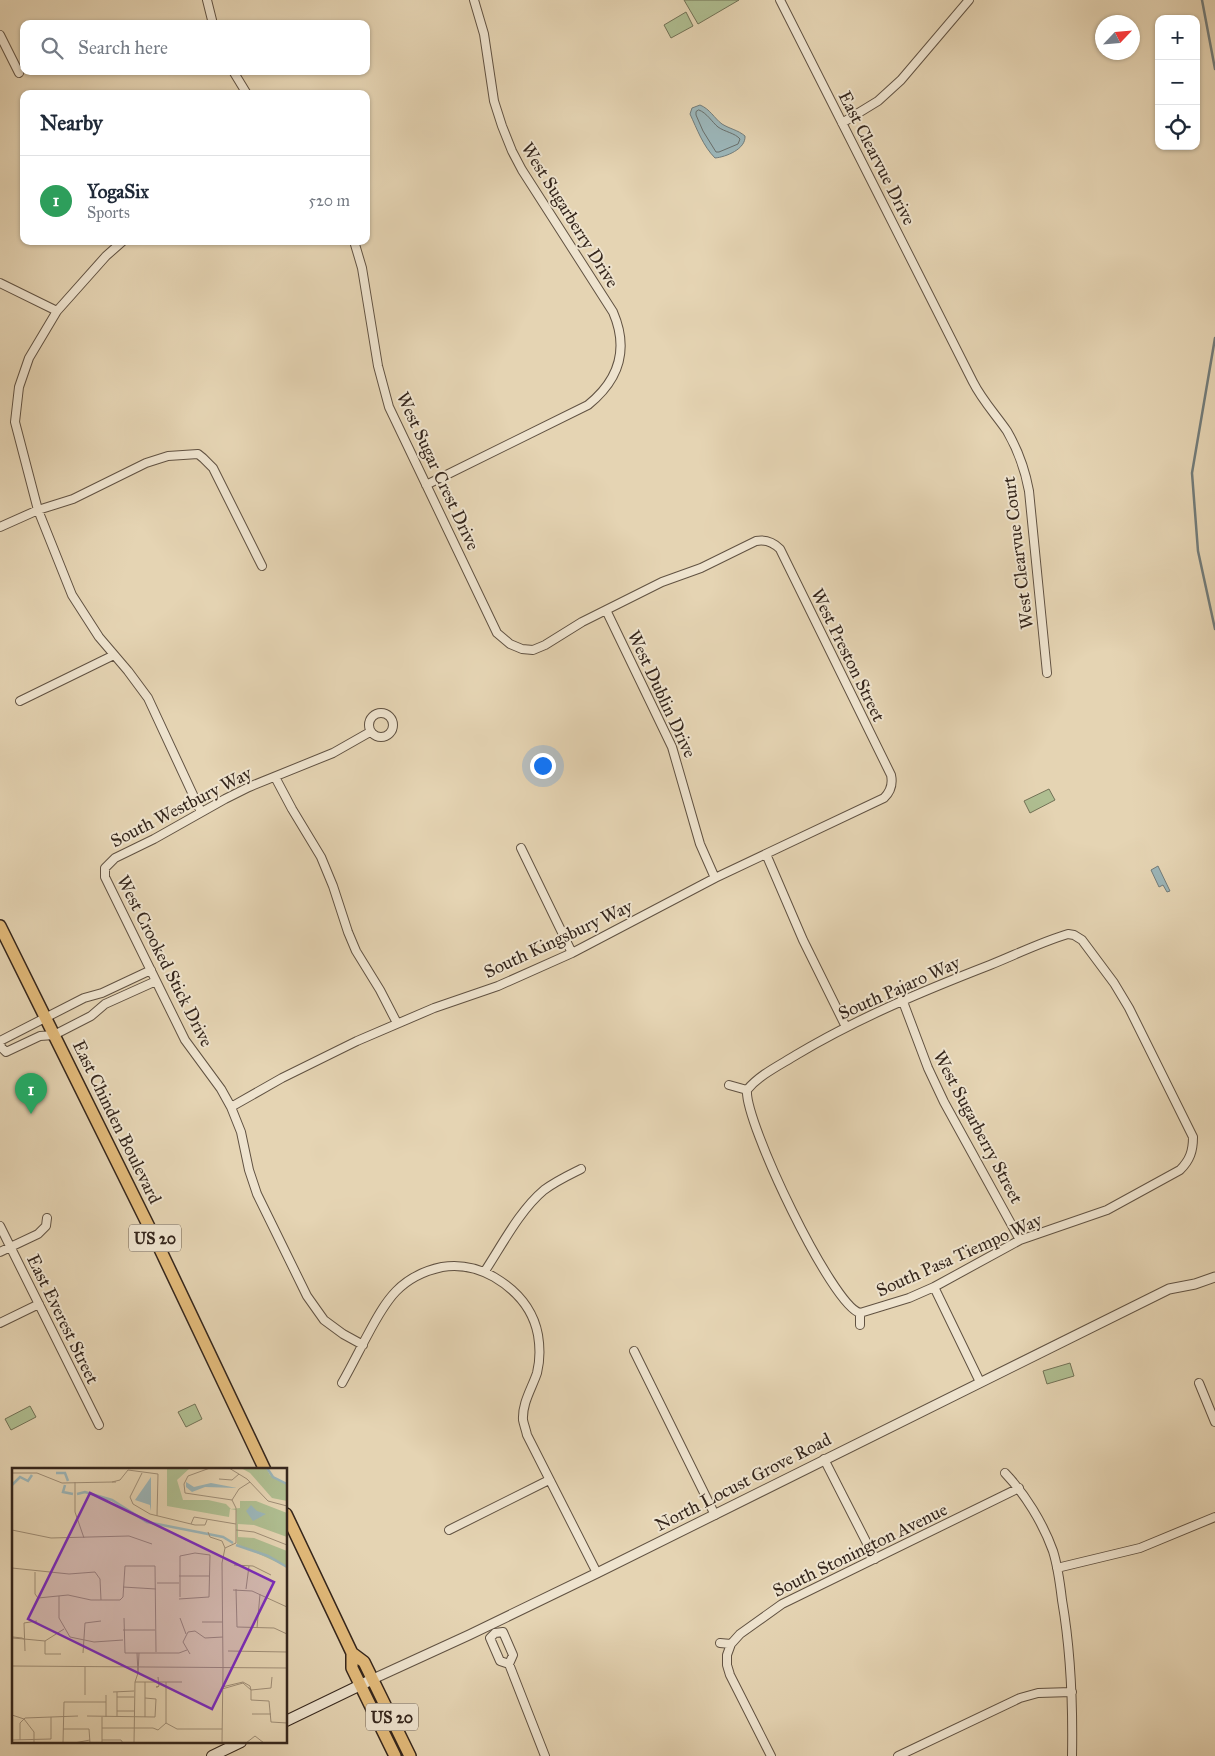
<!DOCTYPE html>
<html lang="en">
<head>
<meta charset="utf-8">
<style>
	:root { --surface:#fff; --page:#f6f6f7; --text:#1f2937; --muted:#747a83; --line:#e0e1e3; --accent:#d93025 }
	body { margin:0; font-family:"IM FELL Great Primer",serif; background:var(--page); color:var(--text) }
	.controls { position:absolute; right:15px; top:15px; display:grid; overflow:hidden; border-radius:10px; box-shadow:0 1px 4px #0004 }
	.controls button { width:45px; height:45px; display:grid; place-items:center; padding:0; border:0; border-bottom:1px solid var(--line); background:var(--surface); color:var(--text); font:25px sans-serif }
	.compass { position:absolute; left:1095px; top:15px; width:45px; height:45px; border-radius:50%; background:var(--surface); box-shadow:0 1px 4px #0004; rotate:64deg }
	.you { position:absolute; left:542px; top:765px; width:18px; height:18px; margin:-12px; border:4px solid #fff; border-radius:50%; background:#1a73e8; box-shadow:0 0 0 8px #1a73e833 }
	.badge { display:grid; place-items:center; width:32px; height:32px; border-radius:50%; background:var(--accent); color:#fff; font-size:16px; font-weight:700 }
	.pin { position:absolute; translate:-50% -41px; filter:drop-shadow(0 1px 2px #0008) }
	.pin::after { content:''; position:absolute; top:26px; width:18px; height:15px; background:inherit; clip-path:polygon(0 0,100% 0,50% 100%) }
	.list { margin:0; padding:0; list-style:none }
	h2 { display:flex; justify-content:space-between; align-items:center; height:65px; margin:0; padding:0 20px; font-size:21px }
	h2 small { font-size:16px; font-weight:400; color:var(--muted) }
	.list li { display:grid; grid-template-columns:32px 1fr auto; gap:15px; align-items:center; box-sizing:border-box; height:90px; padding:0 20px; border-top:1px solid var(--line) }
	.list b { display:block; font-size:19px; white-space:nowrap }
	.list p { margin:0; font-size:16px; white-space:nowrap; color:var(--muted) }
	.list em { font-size:16px; font-style:normal; color:var(--muted) }
	.icon { flex:none; width:28px; height:28px; fill:none; stroke:currentColor; stroke-width:2; stroke-linecap:round; stroke-linejoin:round }
	.map { position:relative; flex:none; width:1215px; height:1756px; overflow:hidden }
	.search { position:absolute; background:var(--surface); box-shadow:0 1px 4px #0004; left:20px; top:20px; width:350px; height:55px; display:flex; align-items:center; gap:12px; box-sizing:border-box; padding:0 18px; border-radius:10px; color:var(--muted); font-size:19px }
	.panel { position:absolute; background:var(--surface); box-shadow:0 1px 4px #0004; left:20px; top:90px; width:350px; height:155px; border-radius:10px }
	.map>svg:first-child { display:block }
</style>
</head>
<body>
<div class="map">
<svg width="1215" height="1756" viewBox="0 0 1215 1756">
	<rect width="100%" height="100%" fill="#e5d4b3"/>
	<filter id="stains"><feTurbulence type="fractalNoise" baseFrequency=".004" numOctaves="4"/><feColorMatrix values="0 0 0 0 .2 0 0 0 0 .09 0 0 0 0 .02 0 0 0 .5 -.17"/></filter>
	<radialGradient id="worn" r=".72"><stop offset=".6" stop-color="#630" stop-opacity="0"/><stop offset="1" stop-color="#630" stop-opacity=".3"/></radialGradient>
	<path fill="#afbe91" stroke="#727256" d="M684,0H739L698,24Z
		M686,12L693,26L671,38L664,25Z
		M1049,789L1055,800L1030,813L1024,801Z
		M1070,1363L1074,1376L1047,1384L1043,1371Z
		M195,1404L202,1419L186,1427L178,1412Z
		M30,1406L36,1417L11,1430L5,1419Z"/>
	<path fill="#9bb5b8" stroke="#727c7a" d="M700,105C710,109 714,118 722,124C730,129 738,130 745,136C746,149 726,157 715,158C703,146 697,129 690,114L692,108Z
		M1158,866L1170,891L1167,892L1163,885L1159,887L1151,870Z"/>
	<g fill="none" stroke-linecap="round" stroke-linejoin="round">
		<path stroke="#686e6a" stroke-width="1" d="M699,110C707,113 712,122 718,127C725,132 735,133 740,139L738,144L719,152H716L703,131L696,115V112Z"/>
		<path stroke="#727c7a" stroke-width="2.5" d="M1202,0L1215,69
			M1215,338L1192,473L1198,551L1215,629"/>
		<g stroke="#615242" stroke-width="10">
			<path id="minor" d="M207,0L213,24
				M780,0L973,382C982,400 996,415 1007,431C1018,450 1025,469 1029,491L1047,673
				M0,35L19,73
				M233,71L247,94
				M842,123L878,101L901,80L969,0
				M123,241L106,256L57,311L29,358L19,387L15,422L38,510L72,595L99,637L128,671L148,698L201,812
				M0,283L57,311
				M426,485L588,405C619,380 629,349 613,312L522,170L512,151L502,126L494,101L484,34L474,0
				M0,527L38,510L73,499L146,463L168,456L198,454L203,458L213,468L262,566
				M606,610L672,747L700,844L715,878
				M20,701L114,655
				M369 725a12 12 0 1 1 24 0a12 12 0 1 1-24 0Z
				M275,777L292,809L321,857L333,886L348,932L356,951L380,990L397,1023
				M521,848L572,953
				M766,854L803,940L846,1027
				M151,970L102,993L84,998L0,1041L1,1047L6,1052L40,1036L54,1035L91,1016L105,1004L156,981
				M902,999L928,1068L944,1102L1020,1240
				M729,1085L747,1090C744,1121 832,1306 860,1313V1325
				M747,1090C759,1075 780,1065 796,1055C858,1018 923,991 990,965C1015,955 1041,942 1068,934L1074,935L1082,940L1114,983L1129,1008L1193,1137C1193,1151 1190,1160 1180,1170L1107,1210L1020,1240L934,1287L909,1298L860,1313
				M231,1107L282,1078L357,1041L434,1008L498,986L572,953L715,878L884,798C890,792 893,784 891,775L780,549C773,542 766,539 756,541L701,568L662,582L582,622L545,645L533,650L522,649L510,644L497,633L389,407L378,366L362,268L354,241
				M0,1226L99,1425
				M0,1252L38,1234L46,1226L47,1218
				M485,1271C502,1245 520,1210 544,1190C556,1181 569,1175 581,1169
				M934,1287L980,1382
				M0,1323L39,1304
				M363,1345L343,1334L324,1320L307,1296L257,1194L249,1170L241,1132L231,1107L221,1089L185,1040L105,877V868L115,858L154,839L225,799L249,787L333,753L370,732
				M634,1351L715,1515
				M342,1383C351,1367 359,1351 367,1336C386,1300 400,1276 442,1267C460,1264 478,1268 494,1277C516,1290 533,1308 538,1335C540,1347 540,1361 537,1373C532,1388 522,1403 523,1420C524,1425 526,1430 527,1435L597,1573
				M1199,1383L1215,1422
				M824,1459L875,1559
				M1005,1473C1025,1494 1043,1523 1053,1551C1058,1567 1060,1583 1062,1600C1071,1652 1073,1703 1072,1756
				M449,1530L549,1480
				M1057,1568L1140,1548L1215,1517
				M503,1632L513,1655L509,1664L500,1661L490,1638L495,1633Z
				M720,1643L731,1644
				M509,1664L545,1756
				M771,1756L730,1675L727,1665V1655L731,1644L740,1634L782,1604L1019,1488
				M898,1756L1020,1698L1038,1693L1072,1692"/>
		</g>
		<g stroke="#615242" stroke-width="11">
			<path id="tertiary" d="M373,1679L469,1635L597,1573L1169,1289L1195,1284L1215,1277"/>
		</g>
		<g stroke="#35261c" stroke-width="12">
			<path id="secondary" d="M286,1721L373,1679
				M212,1756L241,1742"/>
		</g>
		<g stroke="#35261c" stroke-width="14">
			<path id="primary" d="M0,926L159,1247L265,1470
				M286,1514L352,1653V1668L395,1756
				M352,1653L364,1662L410,1756"/>
		</g>
		<use href="#minor" stroke="#eee3ce" stroke-width="8"/>
		<use href="#tertiary" stroke="#eee3ce" stroke-width="9"/>
		<use href="#secondary" stroke="#eee3ce" stroke-width="10"/>
		<use href="#primary" stroke="#e2ba7a" stroke-width="11"/>
	</g>
	<g text-anchor="middle" stroke-width="4" stroke-linejoin="round" paint-order="stroke">
		<g fill="#eee3ce" stroke="#6c5f51" stroke-width="1">
			<rect x="129" y="1224.5" width="52" height="27" rx="4"/>
			<rect x="366" y="1703.5" width="52" height="27" rx="4"/>
		</g>
		<g font-size="16" font-weight="bold" fill="#35261c">
			<text x="155" y="1244">US 20</text>
			<text x="392" y="1723">US 20</text>
		</g>
		<g font-size="18" fill="#35261c" stroke="#eee3ce">
			<text transform="translate(877 158) rotate(63)" y="6">East Clearvue Drive</text>
			<text transform="translate(570 215) rotate(58)" y="6">West Sugarberry Drive</text>
			<text transform="translate(438 471) rotate(65)" y="6">West Sugar Crest Drive</text>
			<text transform="translate(1018 553) rotate(-97)" y="6">West Clearvue Court</text>
			<text transform="translate(848 655) rotate(64)" y="6">West Preston Street</text>
			<text transform="translate(662 694) rotate(65)" y="6">West Dublin Drive</text>
			<text transform="translate(181 807) rotate(-27)" y="6">South Westbury Way</text>
			<text transform="translate(558 939) rotate(-25)" y="6">South Kingsbury Way</text>
			<text transform="translate(165 961) rotate(63)" y="6">West Crooked Stick Drive</text>
			<text transform="translate(899 988) rotate(-24)" y="6">South Pajaro Way</text>
			<text transform="translate(117 1122) rotate(64)" y="6">East Chinden Boulevard</text>
			<text transform="translate(978 1127) rotate(62)" y="6">West Sugarberry Street</text>
			<text transform="translate(959 1255) rotate(-24)" y="6">South Pasa Tiempo Way</text>
			<text transform="translate(63 1319) rotate(64)" y="6">East Everest Street</text>
			<text transform="translate(743 1482) rotate(-27)" y="6">North Locust Grove Road</text>
			<text transform="translate(860 1550) rotate(-26)" y="6">South Stonington Avenue</text>
		</g>
	</g>
	<g transform="translate(12 1468)">
		<rect width="275" height="275" fill="#e5d4b3"/>
		<path d="M155,0H178L165,12L171,32H196L214,36L219,41L228,40V33H244L275,45V69L242,57L226,56V69L242,70L275,83V99L225,76L224,42L218,41L217,49L155,38ZM229,0H254L258,7L275,17V33L260,30L238,5Z" fill="#afbe91"/>
		<path d="M139,9V38L138,43V37L123,32ZM174,14L182,19L199,15L225,20L193,19L180,24L174,19ZM239,37L245,43L254,46L241,53L234,43Z" fill="#9bb5b8"/>
		<path fill="none" stroke="#9bb5b8" stroke-width="2.5" d="M255,0L261,9L275,16M44,5H53L56,13M0,17L8,9L16,13L20,7M53,17L51,24L61,26M65,26L73,24L100,32L135,54L211,69L221,75M224,77L256,88L275,99"/>
		<path fill="none" stroke="#9f8e77" stroke-width="1" d="M198,0L176,8L172,16L173,25L220,32M217,0L235,11L256,33L275,38M0,5H25L50,15L100,14M207,11L220,12L227,6M63,14V44L72,70M104,14H100L108,12L116,2L146,6L145,48M118,29L121,36L138,46L183,57H193L195,52M118,29L130,5M179,56L182,49L224,56M0,62L39,70L117,68L140,76M224,62L242,64L275,77M196,64L198,69L210,73L213,80M213,80L224,75V40L220,32L227,21L238,14M222,97L241,98L259,107M0,100L57,106L83,104L88,111L89,132M23,104V126L26,130L56,127L79,132H108L111,129L113,98H143L144,184M167,108H198M145,115H167M111,119L144,121M224,121L225,159M234,121L237,98M221,122L240,123L275,139M47,128V150L58,169L82,174L111,172M168,129V88L183,85L198,87L197,129M167,131L197,129M112,150L113,185H167L175,182M168,150L174,166M190,154H211M225,159L262,160L275,166M245,160L248,126M111,162H143M0,170L1,169L10,170L12,171L1,170M12,171L33,173L52,161M33,173V186H49M13,183L12,155L25,153M216,183L275,184M71,185L73,155L89,153M125,185L126,205L127,185M178,186L171,174L176,164L183,163L193,170L211,169M0,198L275,200M211,198L210,95L213,80M146,209L147,218L144,219H146L147,218M260,209L259,220L239,222V232L257,233L259,254L275,255M123,214H170M210,219L231,214L238,218L239,222L231,215L210,221M101,224L122,223M105,224V249M73,227V199M94,227V249M105,229H122M105,243H122M240,246H259M0,247L12,251L22,264V275M75,248L143,249L144,231L133,230M90,249V275M133,249V214M154,255L165,261H210M90,260H141L146,262M51,261H77L78,275M146,262L154,255V214M0,272L39,271V249M8,272V255L13,250L66,248M90,272H109L111,275M51,275L52,234H94M62,275L78,272M122,275L123,214L126,205M210,275L211,198M234,275L243,268L252,275"/>
		<path fill="#7b2cbf" fill-opacity="0.15" stroke="#7b2cbf" stroke-width="2.5" d="M78,25L262,114L200,241L16,151Z"/>
		<rect width="275" height="275" fill="none" stroke="#35261c" stroke-width="2.5"/>
	</g>
	<rect width="100%" height="100%" filter="url(#stains)"/>
	<rect width="100%" height="100%" fill="url(#worn)"/>
</svg>
<div class="controls">
<button>+</button>
<button>−</button>
<button><svg class="icon" aria-label="locate" viewBox="0 0 24 24"><circle cx="12" cy="12" r="6"/><path d="M12 2v4M12 18v4M2 12h4M18 12h4"/></svg></button>
</div>
<svg class="compass" viewBox="-18 -18 36 36"><path d="M0-13l5 13h-10z" fill="#e53935"/><path d="M0 13l5-13h-10z" fill="#747a83"/></svg>
<div class="you"></div>
<div class="pin badge" style="left:31px;top:1114px;background:#2e9e5b">1</div>
<div class="search"><svg class="icon" aria-label="search" viewBox="0 0 24 24"><circle cx="10" cy="10" r="6"/><path d="M15 15l6 6"/></svg>Search here</div>
<section class="panel">
<h2>Nearby<small></small></h2>
<ul class="list">
<li><span class="badge" style="background:#2e9e5b">1</span><div><b>YogaSix</b><p>Sports</p></div><em>520 m</em></li>
</ul>
</section>
</div>
</body>
</html>
